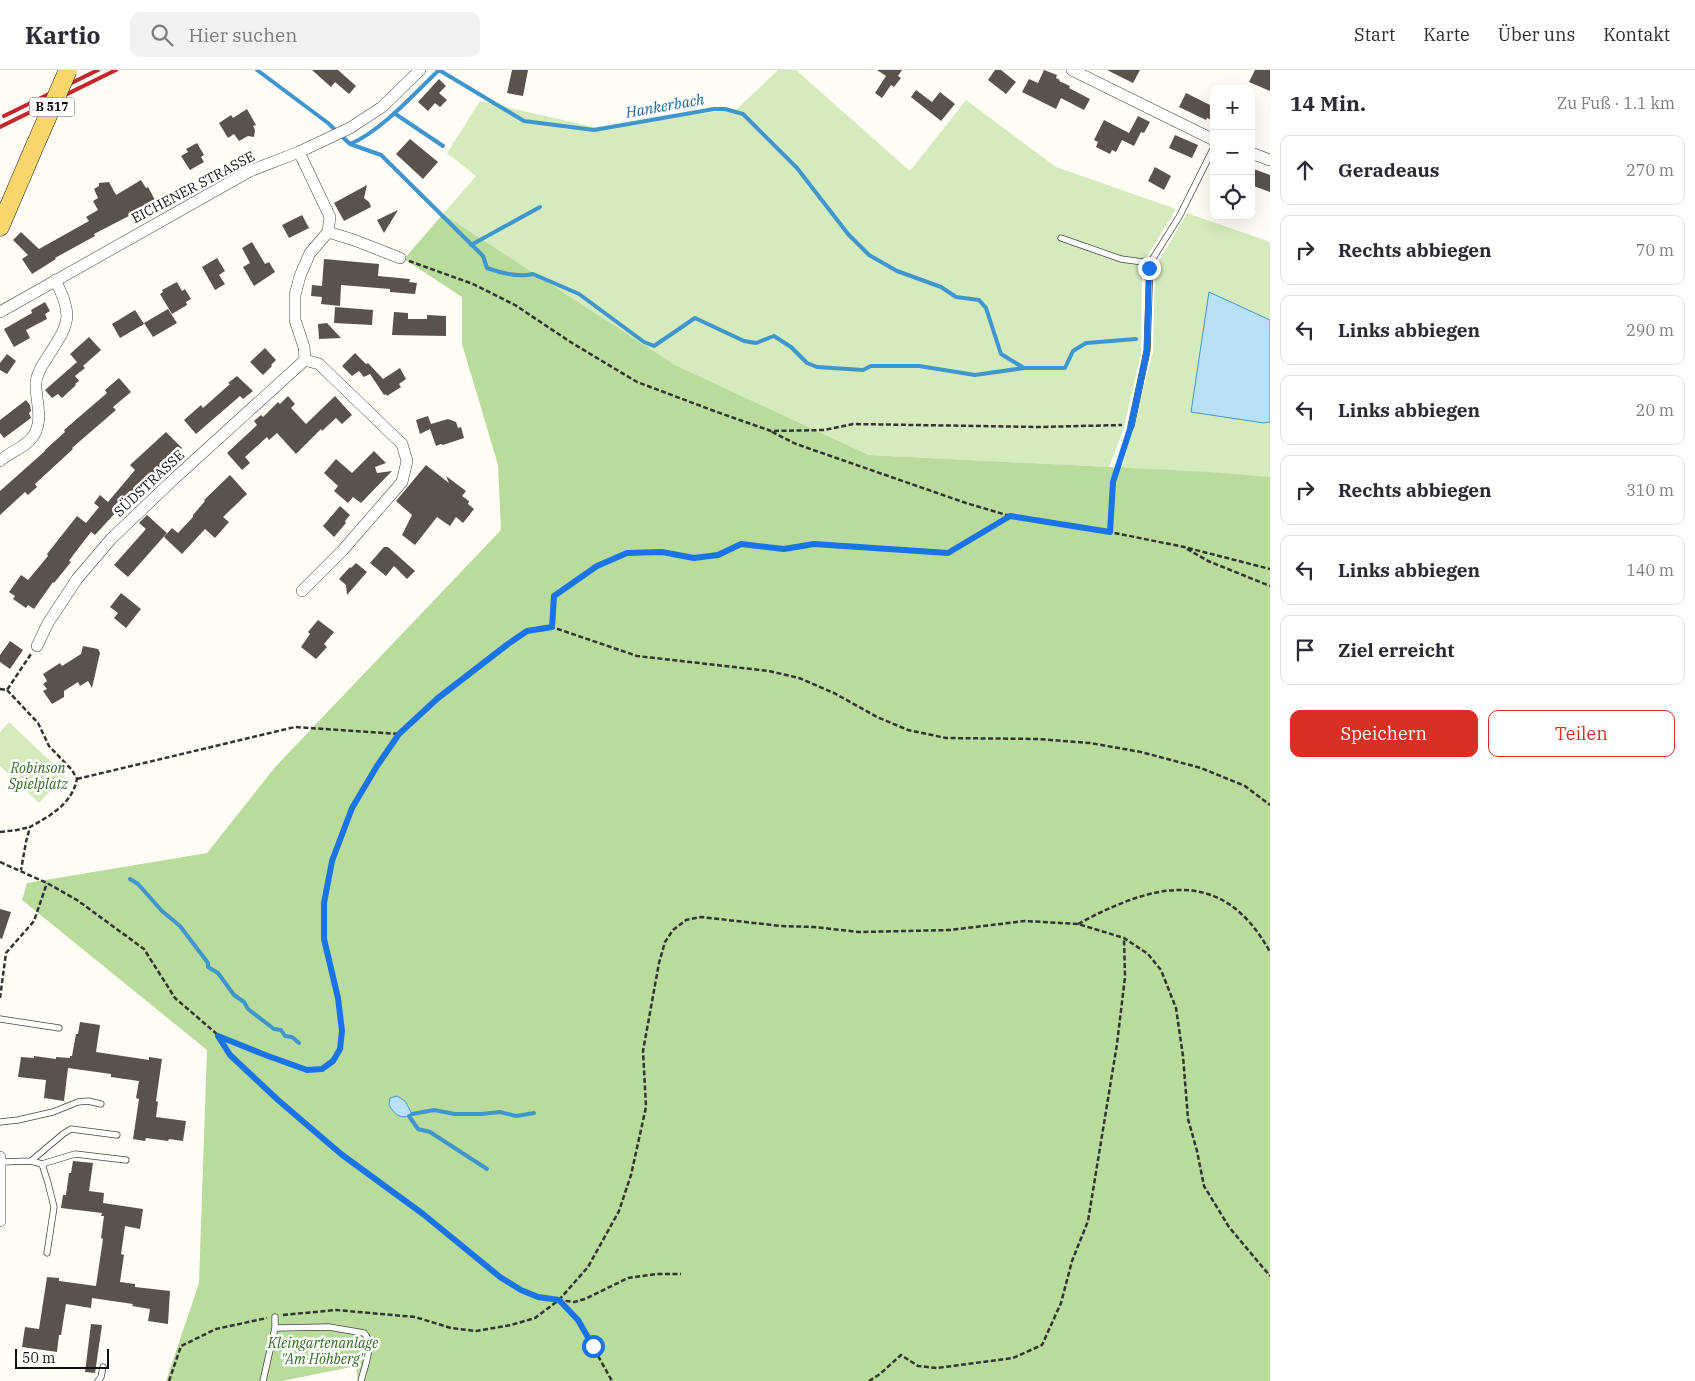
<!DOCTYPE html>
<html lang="de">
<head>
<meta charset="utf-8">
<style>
	:root { --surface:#fff; --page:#f2f2f3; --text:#2b2b33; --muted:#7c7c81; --line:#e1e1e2; --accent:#d93025 }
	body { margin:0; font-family:"IBM Plex Serif",serif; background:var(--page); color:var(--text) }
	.controls { position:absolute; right:15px; top:15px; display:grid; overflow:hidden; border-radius:10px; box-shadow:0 5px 20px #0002 }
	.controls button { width:45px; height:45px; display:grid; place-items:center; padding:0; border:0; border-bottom:1px solid var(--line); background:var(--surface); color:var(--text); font:25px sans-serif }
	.scale { position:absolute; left:15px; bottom:12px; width:94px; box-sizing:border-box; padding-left:5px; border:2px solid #111; border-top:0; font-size:14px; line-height:18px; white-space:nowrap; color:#111; -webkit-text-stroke:4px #fff; paint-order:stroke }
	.stop { position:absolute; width:15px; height:15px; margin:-11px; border:4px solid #1a73e8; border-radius:50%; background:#fff }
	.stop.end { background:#1a73e8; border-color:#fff; box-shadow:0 1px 5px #0008 }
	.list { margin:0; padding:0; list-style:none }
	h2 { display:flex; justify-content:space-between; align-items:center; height:65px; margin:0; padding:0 20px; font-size:21px }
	h2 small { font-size:16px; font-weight:400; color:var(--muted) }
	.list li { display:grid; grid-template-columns:32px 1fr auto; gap:15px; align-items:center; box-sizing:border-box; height:70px; margin:0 10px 10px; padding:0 10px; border:1px solid var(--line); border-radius:10px }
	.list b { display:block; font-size:19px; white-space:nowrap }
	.list em { font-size:16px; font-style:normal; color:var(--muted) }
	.actions { display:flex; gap:10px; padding:15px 20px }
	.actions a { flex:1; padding:11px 0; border:1px solid var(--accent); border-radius:10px; text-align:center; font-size:18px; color:var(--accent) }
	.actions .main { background:var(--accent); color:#fff }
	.icon { flex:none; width:28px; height:28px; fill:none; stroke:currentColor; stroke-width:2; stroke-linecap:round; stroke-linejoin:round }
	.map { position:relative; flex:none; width:1270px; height:1311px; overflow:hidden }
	header { display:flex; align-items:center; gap:30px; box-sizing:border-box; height:70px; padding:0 25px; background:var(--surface); border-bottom:1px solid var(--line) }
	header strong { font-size:24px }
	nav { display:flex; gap:28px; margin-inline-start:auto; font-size:18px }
	.search { width:350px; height:45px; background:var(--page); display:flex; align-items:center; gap:12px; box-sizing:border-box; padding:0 18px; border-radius:10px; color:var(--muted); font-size:19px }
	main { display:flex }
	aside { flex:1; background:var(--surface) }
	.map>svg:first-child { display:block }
</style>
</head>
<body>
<header>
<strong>Kartio</strong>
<div class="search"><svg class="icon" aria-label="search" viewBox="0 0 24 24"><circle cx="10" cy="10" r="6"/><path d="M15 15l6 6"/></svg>Hier suchen</div>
<nav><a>Start</a><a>Karte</a><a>Über uns</a><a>Kontakt</a></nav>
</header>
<main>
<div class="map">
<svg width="1270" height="1311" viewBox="0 0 1270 1311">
	<rect width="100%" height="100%" fill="#fffdf5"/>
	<path fill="#d5ebbd" d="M778,0H796L910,101L966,30L1056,97L1176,139L1142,195L1141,284L1123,361L1109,397L869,385L675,295L443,144L476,106L447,83L480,31L594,57L737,39Z
		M1187,143L1270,172V250L1210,222L1191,341L1264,353L1270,352V407L1122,398L1153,282L1155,198Z
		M9,652L65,705L39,733L0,696V662Z"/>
	<path fill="#b9dc9c" d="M443,144L675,295L869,385L1209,402L1270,407V1311H358L356,1296L282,1311H166L199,1213L207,980L22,830L27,813L207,783L276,696L501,460L498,395L462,274V227L404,189Z"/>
	<path fill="#b9e0f7" stroke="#3f96cf" d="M1209,222L1270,250V352L1264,353L1191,342Z
		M397,1026L405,1031L412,1044C402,1051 394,1044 389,1035L390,1028Z"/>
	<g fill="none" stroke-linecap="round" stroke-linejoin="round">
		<path stroke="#3f96cf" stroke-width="4" d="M257,0L328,53L350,74C381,61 414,24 439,0L524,51L594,60L714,39H725L743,44L797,98L848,164L869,185L897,201L941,217L956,227L979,230L986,238L1001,284L1024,298H1065L1073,281L1086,273L1136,269
			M394,43L443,76
			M350,74L381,85L483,186L487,198C501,203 518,208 533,204L579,224L644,272L654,276L695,248L744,271L756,273L774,266L791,277L807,293L817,297L863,300L871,296H919L975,305L1024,298
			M471,175L540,137
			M130,809L138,814L162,841L180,856L208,893V897L218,903L234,925L244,932L248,939L274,959L281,960L285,966L292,967L299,973
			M412,1044L434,1040L455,1044H481L500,1042L516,1046L534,1043
			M409,1046L418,1059L430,1062L487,1099"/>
	</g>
	<path fill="#5a524d" d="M312,0H338L356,16L349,24L335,12L331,17Z
		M512,0H528L523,26L507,23Z
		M877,0H902L898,6L901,8L894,17L891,15L882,28L875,23L886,6Z
		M995,0H1001L1016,12L1006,24L988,10Z
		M1044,0L1057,5L1056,8L1060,10L1059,11L1070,16L1069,18L1090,29L1084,40L1061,28L1056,39L1022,22L1029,9L1038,13Z
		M1107,0H1140L1133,13Z
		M1255,0H1270V21L1249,12Z
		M439,9L446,16L439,23L447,30L440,37L435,33L428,41L418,32Z
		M916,20L932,32L940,22L955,34L941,51L911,27Z
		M1186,23L1214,37V51L1207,48L1206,50L1179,37Z
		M247,39L256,55L253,56L255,60L254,67L248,66L239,71L234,64L228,68L219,53L231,45L233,48Z
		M1138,46L1150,52L1144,63L1141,62L1134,76L1122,70L1116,82L1112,80L1110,84L1096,77L1098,72L1094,70L1104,50L1129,63Z
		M1175,65L1198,75L1192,88L1169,78Z
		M410,69L438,92L423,109L396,84Z
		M197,73L204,85L201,87L204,92L190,100L181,86L188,82L186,79Z
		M1155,97L1171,106L1164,120L1148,111Z
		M1251,98L1270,105V122L1251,115Z
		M141,110L146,118L148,117L156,132L94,164L95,166L55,188L56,189L32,204L22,189L28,185L13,170L21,162L39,179L89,151L86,147L98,140L93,131L98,128L94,119L99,116V113L109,112L116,125Z
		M367,115L364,128L369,132L371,137L344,151L334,133Z
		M398,140L384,163L377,150Z
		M302,145L309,158L289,168L282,155Z
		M252,172L265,194L269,192L275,202L254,216L243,197L250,193L242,178Z
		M217,188L225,201L219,205L225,214L215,220L202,197Z
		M324,189L379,194L378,206L410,209L409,212L417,213L415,224L390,222V219L341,215L340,236L321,234L322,227L311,226L312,215L322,216Z
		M177,212L182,221L185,219L191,229L186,232L187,235L172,244L160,224L163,222L162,220Z
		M45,232L50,241L45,244L47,249L26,260L30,268L14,277L4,259L32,243L31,240Z
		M335,237L373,240L372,255L334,253Z
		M168,239L177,253L153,267L144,253Z
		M135,240L144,254L120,268L112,254Z
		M394,242L408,243V249H427V245L446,246V266L392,265Z
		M327,253L341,268L319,269L318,254Z
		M89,267L101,280L83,296L85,298L75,306L79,311L75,314L76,315L62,328L58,324L52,328L45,320L77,292L70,284Z
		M265,278L276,290L271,295L272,296L263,305L250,292Z
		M355,283L366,294L368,293L383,309L400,298L406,309L399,314L401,317L387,326L386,324L384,325L370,304L364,307L359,301L352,306L342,296Z
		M7,284L16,291L7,304L0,300V293Z
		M237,306L253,321L243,329L240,326L196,364L184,350L201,335L203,338L230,314L228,313Z
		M119,308L131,322L113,337L116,340L72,378L73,379L35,414L37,417L28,425L25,422L0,445V421L45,381V380L65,362L64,360L107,323L105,320Z
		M288,326L295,334L291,338L306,354L335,326L352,345L342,354L336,348L322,361L321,359L296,384L277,363L269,370L267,367L245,387L250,393L242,400L227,383L257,355L254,351L261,345L263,347L278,332L280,334Z
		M26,330L30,335L31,341L29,343L31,348L4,368L0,363V350Z
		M428,346L431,354L448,349L456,352L458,358L461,357L464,368L443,375L441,374L436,376L430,359L420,364L416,350Z
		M166,362L182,378L137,420L120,442L118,440L95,465L91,462L74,484L69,491L71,492L54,513L53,512L34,539L28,535L26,538L13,529L15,526L9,522L21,505L28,510L48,486L47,484L77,446L86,453L99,437L94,433L100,425L108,432L135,400L130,395Z
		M374,381L386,393L375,397L377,403L392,401L361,433L353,427L348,433L334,421L338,416L324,403L336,389L352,403Z
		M426,395L449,413L446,406L466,421L462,426L469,431L468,434L474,439L463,453L456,447L450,456L437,447L415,475L402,465L412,445L396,431Z
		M230,405L247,424L223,447L229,452L215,468L205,459L182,484L164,467L172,458L178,463L193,447V445L205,431L204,430Z
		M340,436L350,445L345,451L346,453L334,467L323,456Z
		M147,445L167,463L128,507L114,495L146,459L139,453Z
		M384,477H388L415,501L407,509L394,496L386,506L370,493Z
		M356,493L367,502L347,525L346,515L339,509L350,497L351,498Z
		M121,523L141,539L126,558L114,548L118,543L110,537Z
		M318,550L334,562L324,574L327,577L316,589L301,577L310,564L308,562Z
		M10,571L23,580L10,599L0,592V585Z
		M83,576L98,579L100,583L92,618L88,611L80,616L78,612L64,621V627L52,634L43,621L47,619L43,614L47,611L43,604L60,593L62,596L81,584Z
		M0,839L11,842L2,869L0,868Z
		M80,952L100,955L96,982L149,990V987L162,989L156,1031L158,1032L156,1047L186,1051L183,1071L169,1069L168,1071L146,1068L145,1071L133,1069L139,1029L136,1028L139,1011L111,1007V1004L68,998L64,1031L44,1028L46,1010L18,1007L21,987L34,988V986L56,989V987L70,988V986H72L76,964H78Z
		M73,1091L93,1093L89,1121L104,1123L103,1133L143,1139L140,1159L125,1156L121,1184L124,1185L120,1212L135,1214V1217L170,1221L168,1254L148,1251L150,1239L132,1236L133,1234L92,1228L91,1238L66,1234L61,1265H59L57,1282L22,1277L25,1257L39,1259L47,1207L59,1208V1211L96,1216L103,1169L101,1168L104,1146H101L102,1143L61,1138L63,1125H66L69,1103H71Z
		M91,1254L102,1255L95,1303L85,1302Z"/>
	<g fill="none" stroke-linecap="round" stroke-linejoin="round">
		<g stroke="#444" stroke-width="7">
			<path id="lane" d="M1061,168L1121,189L1150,193
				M1131,356L1147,281L1150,193L1179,147L1214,77
				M0,949L59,958
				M0,1052L18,1050L53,1042L78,1032L88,1031L101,1034
				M31,1091L42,1094L75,1084L126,1090
				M0,1092L31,1091L63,1064L71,1059L117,1065
				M42,1094L48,1113L54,1137L47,1183
				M275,1258V1247
				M98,1311L101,1307L103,1297
				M263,1311L275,1258L329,1257L364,1263C375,1273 364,1298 361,1311"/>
		</g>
		<g stroke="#444" stroke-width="12">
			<path id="street" d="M1072,0L1214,70
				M299,82L330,147L328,162L310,183L300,206L295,225V250L304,277L305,290L319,294L402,374L407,391L402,412L342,481L302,521
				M1251,83L1270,90
				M328,162L354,170L400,188
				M0,242L250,101L299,82L350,58L382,37L420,0
				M0,391C10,381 26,378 34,365C44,348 35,330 36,312C37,304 41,297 45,291C67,256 76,249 55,210
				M37,576L48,553L77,509L111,469L175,408L305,290
				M0,1087V1151"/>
		</g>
		<g stroke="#222" stroke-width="19">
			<path id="primary" d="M0,157L36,73"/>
		</g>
		<path stroke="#333" stroke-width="2.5" stroke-dasharray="5 2.5" stroke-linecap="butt" d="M409,191L473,214L515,235L572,273L637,312L717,342L771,361L824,360L853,354L1039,357L1122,355
			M772,362L796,374L966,433L1010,446L1110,462
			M1128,364L1113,412L1110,462L1184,477L1270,499
			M1187,479L1208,491L1270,516
			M552,557L554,525L597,496L627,483L662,482L694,488L718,485L741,473L784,479L814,473L947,483L1010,446
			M0,619L7,620L31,584
			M7,620L38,653L49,676L72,700L77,709C72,734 50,746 30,757L26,772L21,800
			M77,709L295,657L399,664
			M0,762L17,760L30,757
			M0,792L47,813L77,830L144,879L175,928L218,965L267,986L307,1000L322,999L333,991L340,979L342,961L338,928L323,869L324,833L332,791L352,738L377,695L399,664L437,628L508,574L527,561L552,557L637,586L769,601L799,608L834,623L877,647L908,660L946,668L1038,669L1090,673L1141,682L1201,698L1245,716L1270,735
			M1078,854C1152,814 1222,794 1270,882
			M0,928L6,883L34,851L47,813
			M219,967L230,985L278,1030L341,1084L423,1144L500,1207L521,1220L538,1227L559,1230L588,1197L619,1141L631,1105L646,1037L643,981L659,893L665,872L673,860L686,850L701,847L781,856L814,857L859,862L950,860L1025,851L1078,854L1124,868L1148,884L1161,900L1176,938L1183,986L1188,1049L1197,1081L1204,1116L1229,1157L1270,1206
			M560,1231L578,1250L612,1311
			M283,1245L336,1240L415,1247L451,1258L476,1261L511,1255L535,1248L559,1230L574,1232L585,1229L628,1208L657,1204H681
			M169,1311L181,1276L216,1259L267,1248
			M869,1311L880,1304L901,1285L918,1296L937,1298L1013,1288L1042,1275L1061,1233L1072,1191L1088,1151L1117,974L1125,907L1124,868"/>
		<use href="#lane" stroke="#fff" stroke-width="5.5"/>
		<use href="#street" stroke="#fff" stroke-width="11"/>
		<use href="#primary" stroke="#f9d66b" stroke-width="18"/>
		<path stroke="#c4262e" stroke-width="4" d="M4,46L98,0
			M0,57L116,0"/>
		<g stroke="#222" stroke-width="19" stroke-linecap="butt">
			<path id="primary-bridge" d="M36,73L68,0"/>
		</g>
		<use href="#primary-bridge" stroke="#f9d66b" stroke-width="18"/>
	</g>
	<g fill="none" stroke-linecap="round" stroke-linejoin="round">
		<path stroke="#1a73e8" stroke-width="6" d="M593,1276L578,1250L559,1230L538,1227L521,1220L500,1207L423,1144L341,1084L278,1030L230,985L218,966L268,986L307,1000L322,999L333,991L340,979L342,961L338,928L324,869V833L332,791L352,738L377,696L399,664L438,628L508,574L527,561L552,557L554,526L597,496L627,483L662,482L694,488L718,485L741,474L784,479L814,474L948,483L1010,446L1110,462L1113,412L1131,356L1147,281L1149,198"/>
	</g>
	<g text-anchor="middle" stroke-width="5" stroke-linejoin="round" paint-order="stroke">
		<rect fill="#fff" stroke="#585858" stroke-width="1" x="29.5" y="27.5" width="45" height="19" rx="4"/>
		<g font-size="12" font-weight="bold" fill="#111">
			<text x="52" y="41">B 517</text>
		</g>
		<g font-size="14" fill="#111" stroke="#fff">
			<text transform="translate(193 117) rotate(-28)" y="5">EICHENER STRASSE</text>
			<text transform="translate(149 413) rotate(-43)" y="5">SÜDSTRASSE</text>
		</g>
		<g font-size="14" font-style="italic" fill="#2f6b1f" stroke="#fff">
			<text x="38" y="703">Robinson<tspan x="38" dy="16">Spielplatz</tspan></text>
			<text x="323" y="1278">Kleingartenanlage<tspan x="323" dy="16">"Am Höhberg"</tspan></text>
		</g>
		<g font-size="15" font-style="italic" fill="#1768a6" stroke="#fff">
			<text transform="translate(665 36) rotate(-10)" y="5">Hankerbach</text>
		</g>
	</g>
</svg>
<div class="controls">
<button>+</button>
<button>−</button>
<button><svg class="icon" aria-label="locate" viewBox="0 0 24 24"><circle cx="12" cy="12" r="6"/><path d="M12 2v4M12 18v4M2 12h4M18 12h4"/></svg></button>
</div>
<div class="scale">50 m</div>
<div class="stop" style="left:593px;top:1276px"></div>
<div class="stop end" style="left:1149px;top:198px"></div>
</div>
<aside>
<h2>14 Min.<small>Zu Fuß · 1.1 km</small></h2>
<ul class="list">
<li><svg class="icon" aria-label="ahead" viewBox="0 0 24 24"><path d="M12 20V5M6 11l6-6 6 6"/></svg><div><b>Geradeaus</b></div><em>270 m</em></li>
<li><svg class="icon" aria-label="right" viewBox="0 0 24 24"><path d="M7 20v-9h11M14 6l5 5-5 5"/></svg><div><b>Rechts abbiegen</b></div><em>70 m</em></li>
<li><svg class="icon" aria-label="left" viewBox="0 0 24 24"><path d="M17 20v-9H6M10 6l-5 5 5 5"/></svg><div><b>Links abbiegen</b></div><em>290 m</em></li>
<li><svg class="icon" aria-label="left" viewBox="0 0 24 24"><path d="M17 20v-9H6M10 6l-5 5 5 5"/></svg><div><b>Links abbiegen</b></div><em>20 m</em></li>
<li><svg class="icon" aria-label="right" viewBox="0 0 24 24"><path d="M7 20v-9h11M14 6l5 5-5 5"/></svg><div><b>Rechts abbiegen</b></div><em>310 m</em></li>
<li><svg class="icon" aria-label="left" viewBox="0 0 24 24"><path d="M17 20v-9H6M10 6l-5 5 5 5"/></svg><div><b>Links abbiegen</b></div><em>140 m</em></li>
<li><svg class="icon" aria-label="arrive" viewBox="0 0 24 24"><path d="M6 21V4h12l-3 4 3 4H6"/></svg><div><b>Ziel erreicht</b></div></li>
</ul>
<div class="actions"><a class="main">Speichern</a><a>Teilen</a></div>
</aside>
</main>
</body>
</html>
